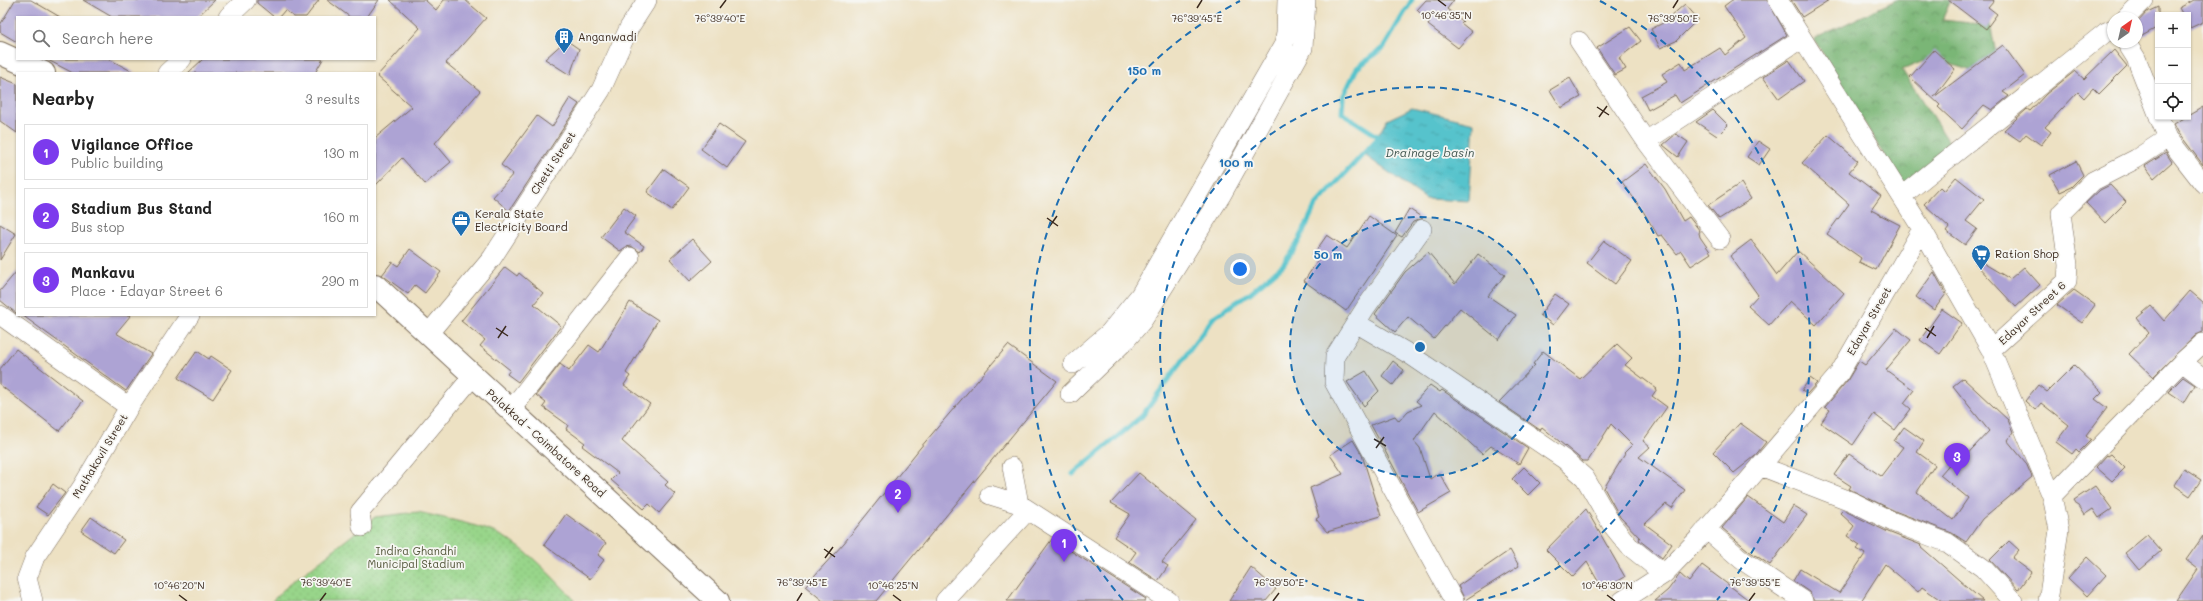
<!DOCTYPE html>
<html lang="en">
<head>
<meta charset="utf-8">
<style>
	:root { --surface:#fff; --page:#f6f6f6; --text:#222; --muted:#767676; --line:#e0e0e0; --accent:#7c3aed }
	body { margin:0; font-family:Mali,sans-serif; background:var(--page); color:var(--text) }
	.controls { position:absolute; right:12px; top:12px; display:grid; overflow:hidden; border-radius:0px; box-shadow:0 1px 3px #0004 }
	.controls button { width:36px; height:36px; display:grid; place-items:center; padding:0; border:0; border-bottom:1px solid var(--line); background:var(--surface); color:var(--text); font:20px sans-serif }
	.compass { position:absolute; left:2107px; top:12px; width:36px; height:36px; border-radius:50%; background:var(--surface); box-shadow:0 1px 3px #0004; rotate:34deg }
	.you { position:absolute; left:1240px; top:269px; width:14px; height:14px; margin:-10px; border:3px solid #fff; border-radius:50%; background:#1a73e8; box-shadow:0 0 0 6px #1a73e833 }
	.badge { display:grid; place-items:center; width:26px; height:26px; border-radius:50%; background:var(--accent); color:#fff; font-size:13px; font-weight:700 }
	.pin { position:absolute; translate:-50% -33px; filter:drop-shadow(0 1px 2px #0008) }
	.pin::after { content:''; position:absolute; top:21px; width:14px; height:12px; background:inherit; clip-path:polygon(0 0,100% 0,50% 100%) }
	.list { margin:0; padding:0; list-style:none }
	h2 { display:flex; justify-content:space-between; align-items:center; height:52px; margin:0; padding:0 16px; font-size:17px }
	h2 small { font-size:13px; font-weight:400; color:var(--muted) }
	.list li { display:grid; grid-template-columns:26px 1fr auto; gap:12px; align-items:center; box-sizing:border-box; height:56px; margin:0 8px 8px; padding:0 8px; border:1px solid var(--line); border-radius:0px }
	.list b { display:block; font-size:15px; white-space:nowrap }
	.list p { margin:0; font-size:13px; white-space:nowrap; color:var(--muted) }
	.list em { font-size:13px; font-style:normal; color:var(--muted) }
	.icon { flex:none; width:22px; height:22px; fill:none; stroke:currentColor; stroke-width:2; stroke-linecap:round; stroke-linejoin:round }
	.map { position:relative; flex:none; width:2203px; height:601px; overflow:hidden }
	.search { position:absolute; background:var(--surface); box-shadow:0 1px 3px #0004; left:16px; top:16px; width:360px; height:44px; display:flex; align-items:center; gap:10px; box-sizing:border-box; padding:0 14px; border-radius:0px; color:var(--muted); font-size:15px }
	.panel { position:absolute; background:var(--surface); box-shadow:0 1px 3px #0004; left:16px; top:72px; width:360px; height:244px; border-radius:0px }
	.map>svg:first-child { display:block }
</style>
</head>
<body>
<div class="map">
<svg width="2203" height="601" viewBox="0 0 2203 601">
	<defs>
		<pattern id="forest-crowns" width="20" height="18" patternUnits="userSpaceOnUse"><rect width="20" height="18" fill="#7ab676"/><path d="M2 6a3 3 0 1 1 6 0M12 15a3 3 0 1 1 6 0" fill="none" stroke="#659460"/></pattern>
		<pattern id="park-dots" width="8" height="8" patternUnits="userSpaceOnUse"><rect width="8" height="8" fill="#98d58a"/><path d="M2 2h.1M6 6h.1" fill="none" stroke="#84b777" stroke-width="1.8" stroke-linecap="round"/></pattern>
		<pattern id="water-ripples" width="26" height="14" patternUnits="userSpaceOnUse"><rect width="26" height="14" fill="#56c3cc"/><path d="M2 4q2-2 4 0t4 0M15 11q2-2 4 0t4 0" fill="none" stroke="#489fa5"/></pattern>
	</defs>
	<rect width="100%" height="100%" fill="#f6f6f2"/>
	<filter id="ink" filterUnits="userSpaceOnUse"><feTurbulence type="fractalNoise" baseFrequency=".025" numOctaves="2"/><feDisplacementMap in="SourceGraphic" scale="8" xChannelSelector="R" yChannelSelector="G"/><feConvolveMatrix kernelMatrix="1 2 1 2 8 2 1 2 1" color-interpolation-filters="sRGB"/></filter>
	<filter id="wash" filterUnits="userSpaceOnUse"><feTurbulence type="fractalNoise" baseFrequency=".012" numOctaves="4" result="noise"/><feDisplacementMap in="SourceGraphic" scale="16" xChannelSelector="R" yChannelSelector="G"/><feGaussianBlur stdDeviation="0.9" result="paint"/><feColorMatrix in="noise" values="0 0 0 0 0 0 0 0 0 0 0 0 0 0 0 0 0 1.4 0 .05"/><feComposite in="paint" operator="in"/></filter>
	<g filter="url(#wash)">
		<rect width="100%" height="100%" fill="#ede1c3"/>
		<path fill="url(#forest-crowns)" stroke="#5a704a" d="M1896,0H1951L1942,20L1990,25L1996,53L1972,71L1931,58L1902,70L1951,145L1903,187L1814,39Z"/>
		<path fill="url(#park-dots)" stroke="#6a8054" d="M418,512C442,518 483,525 504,537C530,552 550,575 571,596L574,601H272L283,590L375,517Z"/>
		<path fill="url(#water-ripples)" stroke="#487675" d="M1412,108L1474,123L1469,201L1426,199L1366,156L1387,120Z"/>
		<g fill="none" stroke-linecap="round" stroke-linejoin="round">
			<path stroke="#56c3cc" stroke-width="5" d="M1073,474L1142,416L1213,318L1250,293L1283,265L1299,241L1315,206L1379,137L1342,113L1343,97L1357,68L1384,47L1412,0"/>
		</g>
		<g id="blocks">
			<path fill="#ada3d4" d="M15,0H31L60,17H17V42L0,32V25Z
				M83,0H215L197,17H112Z
				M257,0H319L306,17H294L285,10L279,17H274L257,3Z
				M327,0H379L367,17H350Z
				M390,0H425L436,10L444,0H465L486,18L446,63L480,91L435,143L451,162L425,184L402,158L375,186V138L412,107L377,76L420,28Z
				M1426,0H1454L1447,9L1463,21L1461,23L1472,32L1458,48L1428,25L1430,22L1417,10Z
				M1732,0H1767L1787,35L1680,103L1675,95L1648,110L1641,96L1667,82L1662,74L1681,62L1685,70L1720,48L1725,55L1746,38L1724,6Z
				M1791,0H1829L1802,17Z
				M1948,0H1994L1988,7L1997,14L1986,29Z
				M2194,0H2203V22L2190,28L2188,15H2183L2179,8Z
				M1685,4L1698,19L1676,41L1660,48L1651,29L1663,23Z
				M2158,7V27L2142,36L2137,23L2147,12Z
				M1630,27L1641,41L1619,58L1626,69L1615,75L1597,48Z
				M566,40L579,49L570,75L545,59Z
				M2003,45L2025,75L2003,92L2009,96L1992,110L1984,105L1962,129L1938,107L1940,105L1910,77L1934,50L1955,69L1934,97Z
				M2114,50L2127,66L2099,94L2093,88L2084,98L2078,92L2045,127L2051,132L2041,145L2026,134L2020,141L2004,130L2027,109L2030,111L2046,94L2075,71L2084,79Z
				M46,59H109L135,73H73Z
				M203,59H323L315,73H188Z
				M1789,60L1804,81L1779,99L1763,77Z
				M0,77L17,84V133L0,121Z
				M1570,78L1581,97L1561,108L1550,90Z
				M570,98L579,104L509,211L493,197L513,174L501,165L537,116L552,127Z
				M2203,107V165L2178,132L2174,124Z
				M1713,110L1728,125L1717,136L1696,122Z
				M719,124L745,142L727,168L701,149Z
				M1676,134L1688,142L1678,157L1663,145Z
				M1828,135L1858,161L1849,172L1881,196L1871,210L1900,225L1876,270L1859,262L1861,258L1827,234L1849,204L1802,163Z
				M1758,141L1770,149L1759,165L1747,157Z
				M2166,153L2172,162L2154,178L2145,166Z
				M2076,161L2083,175L2071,187L2060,192L2050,175Z
				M1646,164L1665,189L1683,221L1689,217L1700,231L1699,233L1700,237L1711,253L1691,266L1681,251L1677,254L1662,235L1658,236L1643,211L1622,182Z
				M664,169L689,187L672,210L647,192Z
				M1956,177L1984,199L1966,221L1977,229L1965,245L1946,231L1949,227L1924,204L1940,187L1944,191Z
				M1741,183L1751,199L1719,219L1708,205Z
				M2110,185L2126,202L2105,223L2086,203L2100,190Z
				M624,207L636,216L624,232L644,246L640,252L631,246L626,247L620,251L601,237Z
				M1409,209L1423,218L1413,222L1402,237L1395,233Z
				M1369,216L1397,236L1346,311L1304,281L1319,259L1313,255L1327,235L1347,248Z
				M0,224L16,234L0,260Z
				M692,239L712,261L690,281L670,259Z
				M1751,240L1777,275L1798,251L1844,293L1816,325L1790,301L1769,325L1748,306L1758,295L1730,256Z
				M1604,241L1632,261L1615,284L1587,263Z
				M410,249L441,272L425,293L415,285L408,294L382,275L392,262L398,266Z
				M1428,252L1455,284L1478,254L1505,275L1488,296L1516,315L1499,340L1460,308L1434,339L1408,317L1395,332L1375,314L1405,272Z
				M1978,260L2010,279L2024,267L2040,285L2016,307L1975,263Z
				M505,267L517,276L519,273L543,293L534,304L561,326L518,382L507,374L510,370L480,346L485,340L461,321Z
				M17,271V314L0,300V291Z
				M1934,272L1946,294L1934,310L1916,297Z
				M2074,290L2095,305L2082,323L2057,305Z
				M2190,291L2203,302V332L2196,335L2153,377L2129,354L2149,333L2137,318L2151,306L2164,321Z
				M1555,294L1569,304L1553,325L1540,315Z
				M630,302L658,320L626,373L630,376L624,385L650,404L622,441L668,482L665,485L675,494L659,513L649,504L644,509L611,480L618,473L582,446L585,443L566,429L568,425L543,407L546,403L536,395L560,364L569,371L589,345L599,352Z
				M1942,309L1962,323L1940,354L1920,340Z
				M22,315H131L116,333L151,354L126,391Z
				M1896,328L1911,340L1886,370L1914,390L1904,403L1911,409L1895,430L1874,414L1853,445L1821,423L1830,410L1825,407L1847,381L1859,361L1865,365Z
				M1617,344L1632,358L1625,365L1657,389L1652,396L1667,407L1643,441L1650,447L1639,457L1685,490L1672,508L1666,504L1645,524L1672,544L1662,558L1639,540L1640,538L1620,517L1604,488L1625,454L1624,453L1632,445L1611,424L1588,461H1583L1542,427L1540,430L1499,402L1535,365L1533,364L1543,351L1580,379Z
				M1008,345L1057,381L876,601H823L805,586L844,543L920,448Z
				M16,349L83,401L59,431L0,385V369Z
				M197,351L209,359L211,356L232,370L213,399L178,378Z
				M1393,361L1404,370L1393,385L1382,376Z
				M2074,365L2102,392L2095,399L2107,408L2086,436L2091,440L2079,452L2076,449L2072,454L2056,442L2069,425L2041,403L2035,410L2025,401L2038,385L2047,392Z
				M1366,371L1379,391L1364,406L1347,382Z
				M2183,377L2195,385L2184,403L2168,392Z
				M1810,378L1817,383L1807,394L1802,390Z
				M1963,378L2008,420L2013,432L2007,440L2026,463L2032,477L1982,519L1966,542L1952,533L1897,512L1849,489L1851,486L1834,475L1849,454L1881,476L1903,447L1894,441L1904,427L1924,441L1917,452L1935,465L1917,492L1953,520L1968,498L1940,475L1953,460L1958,464L1989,431L1953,386Z
				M1430,385L1440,392L1442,390L1528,448L1519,464L1491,446L1482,454L1435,411L1414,441L1420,448L1430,479L1439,473L1451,493L1418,512L1371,425L1395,416L1399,421L1408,411L1421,405L1416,401Z
				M1740,423L1766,442L1754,457L1734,473L1713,452Z
				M1353,440L1362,455L1381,516L1327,532L1316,519L1319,517L1310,488L1343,474L1330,455Z
				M2111,454L2125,468L2112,481L2096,467L2107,455L2108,456Z
				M1524,467L1540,483L1528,495L1512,479Z
				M2184,469L2201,480L2190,496L2174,485Z
				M1139,473L1196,520L1162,562L1168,566L1158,581L1129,562L1136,552L1114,537L1130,514L1111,503Z
				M53,484L65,493L48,515L36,507Z
				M2095,486L2112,509L2099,518L2093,509L2084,515L2074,500Z
				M1748,497L1783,522L1793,506L1807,515L1770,565L1749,551L1722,528Z
				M1586,509L1625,577L1603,590L1587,562L1573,577L1546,550Z
				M1843,510L1888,532L1921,545L1920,546L1983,601H1942L1922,587L1918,592L1885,564L1861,601H1814L1809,592L1793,581L1800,569L1839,593L1865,554L1857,549L1860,545L1847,536L1854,526L1840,513Z
				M566,514L606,543L598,555L604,560L590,579L544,545Z
				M91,517L124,540L114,553L81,531Z
				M2147,535L2161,551L2139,570L2125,553Z
				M2203,536V601H2176L2198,569L2186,560Z
				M1052,539L1146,599L1145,601H1007Z
				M2009,541L2019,550L2012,558L2031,572L2018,590L1990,560Z
				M1510,550L1519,566L1465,600L1458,586Z
				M2087,557L2106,575L2087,596L2068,578Z
				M1702,565L1750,601H1655L1668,590L1680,574L1689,582Z
				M1251,567L1276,589L1266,601H1229Z"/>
		</g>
	</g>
	<g filter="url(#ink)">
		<use href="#blocks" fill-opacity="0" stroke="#796a58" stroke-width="1"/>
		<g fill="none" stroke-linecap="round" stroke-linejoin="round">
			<g stroke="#796a58" stroke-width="20">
				<path id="minor" d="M1778,0L1922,229L1991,350L2052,496L2059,530L2048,601
					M228,17L246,0
					M2126,18L2144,0
					M1579,41L1646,141L1720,239
					M2126,42L2136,58L2158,114
					M167,73L182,59
					M2168,138L2203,183
					M1646,141L1802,38
					M1902,196L2106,32L2113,29
					M1422,229L1366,307L1335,356L1334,382L1454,601
					M0,315L129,407
					M1356,323L1409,354L1565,460L1585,478L1612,525L1629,546L1664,574
					M428,334L492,258L601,90L629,28L647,0
					M1991,350L2067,281L2068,265L2061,213L2093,181L2136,159L2168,138L2159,117
					M2182,362L2203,343
					M1073,364L1109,333L1140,295L1284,44L1286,32L1287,0
					M1070,394L1125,341L1143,320L1222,194L1303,48L1306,0
					M510,411L630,257
					M1760,466L1853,502L1893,522L1948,543L1983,568L2013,601
					M1012,467L1019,504
					M990,495L1019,504L1169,601
					M2052,496L2182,362L2203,378
					M362,527L360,512L473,376
					M1706,529L1742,560L1803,601
					M33,601L27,578L35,557L82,487L129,407L190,315
					M945,601L1028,510
					M1622,601L1664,574L1699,538L1839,374L1922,229"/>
			</g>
			<g stroke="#796a58" stroke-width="24">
				<path id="major" d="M0,53L44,73
					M375,285L718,601"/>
			</g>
			<use href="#minor" stroke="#fff" stroke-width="19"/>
			<use href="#major" stroke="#fff" stroke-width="22"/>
		</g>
	</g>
	<path fill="none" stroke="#3b2a1e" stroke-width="1.5" d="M1438,0L1446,6M720,8L726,0M1197,8L1202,0M1673,8L1678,0M1597,107L1609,115M1599,117L1607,106M1047,218L1058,226M1049,227L1057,216M496,328L508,336M1925,328L1936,336M498,338L506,326M1927,338L1934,326M1374,439L1386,446M1376,448L1384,437M824,549L835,557M825,558L833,547M179,595L187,601M893,595L901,601M1607,595L1615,601M320,601L326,593M797,601L802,593M1273,601L1279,593M1749,601L1755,593"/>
	<circle cx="1420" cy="347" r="130" fill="#1f6fb2" fill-opacity=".12"/>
	<g fill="none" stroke="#1f6fb2" stroke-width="2" stroke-dasharray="7 5">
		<circle cx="1420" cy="347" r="130"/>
		<path d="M1364 601A260 260 0 1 1 1476 601"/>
		<path d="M1123 600A390 390 0 0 1 1240 1M1600 1A390 390 0 0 1 1717 600"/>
	</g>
	<defs>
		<g id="building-pin" transform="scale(1)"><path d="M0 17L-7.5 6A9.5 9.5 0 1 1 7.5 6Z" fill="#1f6fb2" stroke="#f6f6f2"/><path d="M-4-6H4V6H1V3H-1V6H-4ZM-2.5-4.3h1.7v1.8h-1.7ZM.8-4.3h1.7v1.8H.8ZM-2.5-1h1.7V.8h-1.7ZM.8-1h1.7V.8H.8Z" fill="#fff"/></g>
		<g id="office-pin" transform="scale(1)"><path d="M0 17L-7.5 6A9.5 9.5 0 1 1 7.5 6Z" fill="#1f6fb2" stroke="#f6f6f2"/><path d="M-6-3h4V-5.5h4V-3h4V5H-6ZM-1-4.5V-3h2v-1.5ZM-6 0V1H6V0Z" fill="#fff"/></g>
		<g id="supermarket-pin" transform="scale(1)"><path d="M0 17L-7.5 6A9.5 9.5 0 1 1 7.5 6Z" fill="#1f6fb2" stroke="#f6f6f2"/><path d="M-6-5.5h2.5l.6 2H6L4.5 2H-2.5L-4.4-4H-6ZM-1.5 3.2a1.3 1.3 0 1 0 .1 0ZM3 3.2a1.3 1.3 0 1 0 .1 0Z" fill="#fff"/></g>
	</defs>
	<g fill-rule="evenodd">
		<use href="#building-pin" x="564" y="37"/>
		<use href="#office-pin" x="461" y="220"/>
		<use href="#supermarket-pin" x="1981" y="254"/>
	</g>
	<g text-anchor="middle" stroke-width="3.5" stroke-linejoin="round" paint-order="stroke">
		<g font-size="11" fill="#3b2a1e" stroke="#f6f6f2" text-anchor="start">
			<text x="578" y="41">Anganwadi</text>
			<text x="475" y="218">Kerala State<tspan x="475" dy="13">Electricity Board</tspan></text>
			<text x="1995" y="258">Ration Shop</text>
		</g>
		<g font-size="11" fill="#3b2a1e" stroke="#f6f6f2">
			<text transform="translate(553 163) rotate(-57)" y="4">Chetti Street</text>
			<text transform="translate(2032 313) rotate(-43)" y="4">Edayar Street 6</text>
			<text transform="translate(1869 321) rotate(-60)" y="4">Edayar Street</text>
			<text transform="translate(546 443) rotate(42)" y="4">Palakkad - Coimbatore Road</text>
			<text transform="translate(100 456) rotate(-59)" y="4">Mathakovil Street</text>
		</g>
		<g font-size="11" fill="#525539" stroke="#f6f6f2">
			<text x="416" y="555">Indira Ghandhi<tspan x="416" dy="13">Municipal Stadium</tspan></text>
		</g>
		<g font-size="12" font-style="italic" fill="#435852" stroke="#f6f6f2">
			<text x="1430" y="157">Drainage basin</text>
		</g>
	</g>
	<g font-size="10" text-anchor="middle" fill="#3b2a1e" stroke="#f6f6f2" stroke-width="3.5" stroke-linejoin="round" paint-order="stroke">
		<text x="1446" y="19">10°46'35"N</text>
		<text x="720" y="22">76°39'40"E</text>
		<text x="1673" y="22">76°39'50"E</text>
		<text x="1197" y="22">76°39'45"E</text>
		<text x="326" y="586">76°39'40"E</text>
		<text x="802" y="586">76°39'45"E</text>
		<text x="1279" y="586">76°39'50"E</text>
		<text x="1755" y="586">76°39'55"E</text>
		<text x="179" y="589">10°46'20"N</text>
		<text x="893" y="589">10°46'25"N</text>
		<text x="1607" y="589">10°46'30"N</text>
	</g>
	<circle cx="1420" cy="347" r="6" fill="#1f6fb2" stroke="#f6f6f2" stroke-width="2"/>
	<g font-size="12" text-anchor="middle" font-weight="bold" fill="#1f6fb2" stroke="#f6f6f2" stroke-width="3.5" stroke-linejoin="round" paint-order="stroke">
		<text x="1144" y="75">150 m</text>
		<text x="1236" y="167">100 m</text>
		<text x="1328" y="259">50 m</text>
	</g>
</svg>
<div class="controls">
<button>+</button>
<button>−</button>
<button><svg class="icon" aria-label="locate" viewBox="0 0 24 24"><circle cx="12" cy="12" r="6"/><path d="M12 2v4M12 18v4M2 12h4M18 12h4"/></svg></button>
</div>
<svg class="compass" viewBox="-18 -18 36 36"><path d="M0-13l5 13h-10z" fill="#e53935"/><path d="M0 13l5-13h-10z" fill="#767676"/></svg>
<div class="you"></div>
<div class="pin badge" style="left:1064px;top:562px">1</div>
<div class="pin badge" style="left:898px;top:513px">2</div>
<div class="pin badge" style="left:1957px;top:476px">3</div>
<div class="search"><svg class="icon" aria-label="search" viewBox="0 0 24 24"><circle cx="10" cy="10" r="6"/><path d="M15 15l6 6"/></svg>Search here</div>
<section class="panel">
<h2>Nearby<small>3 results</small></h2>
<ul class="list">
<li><span class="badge">1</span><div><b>Vigilance Office</b><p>Public building</p></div><em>130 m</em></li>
<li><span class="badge">2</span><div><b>Stadium Bus Stand</b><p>Bus stop</p></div><em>160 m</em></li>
<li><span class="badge">3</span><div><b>Mankavu</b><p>Place · Edayar Street 6</p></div><em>290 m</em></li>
</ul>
</section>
</div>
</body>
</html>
